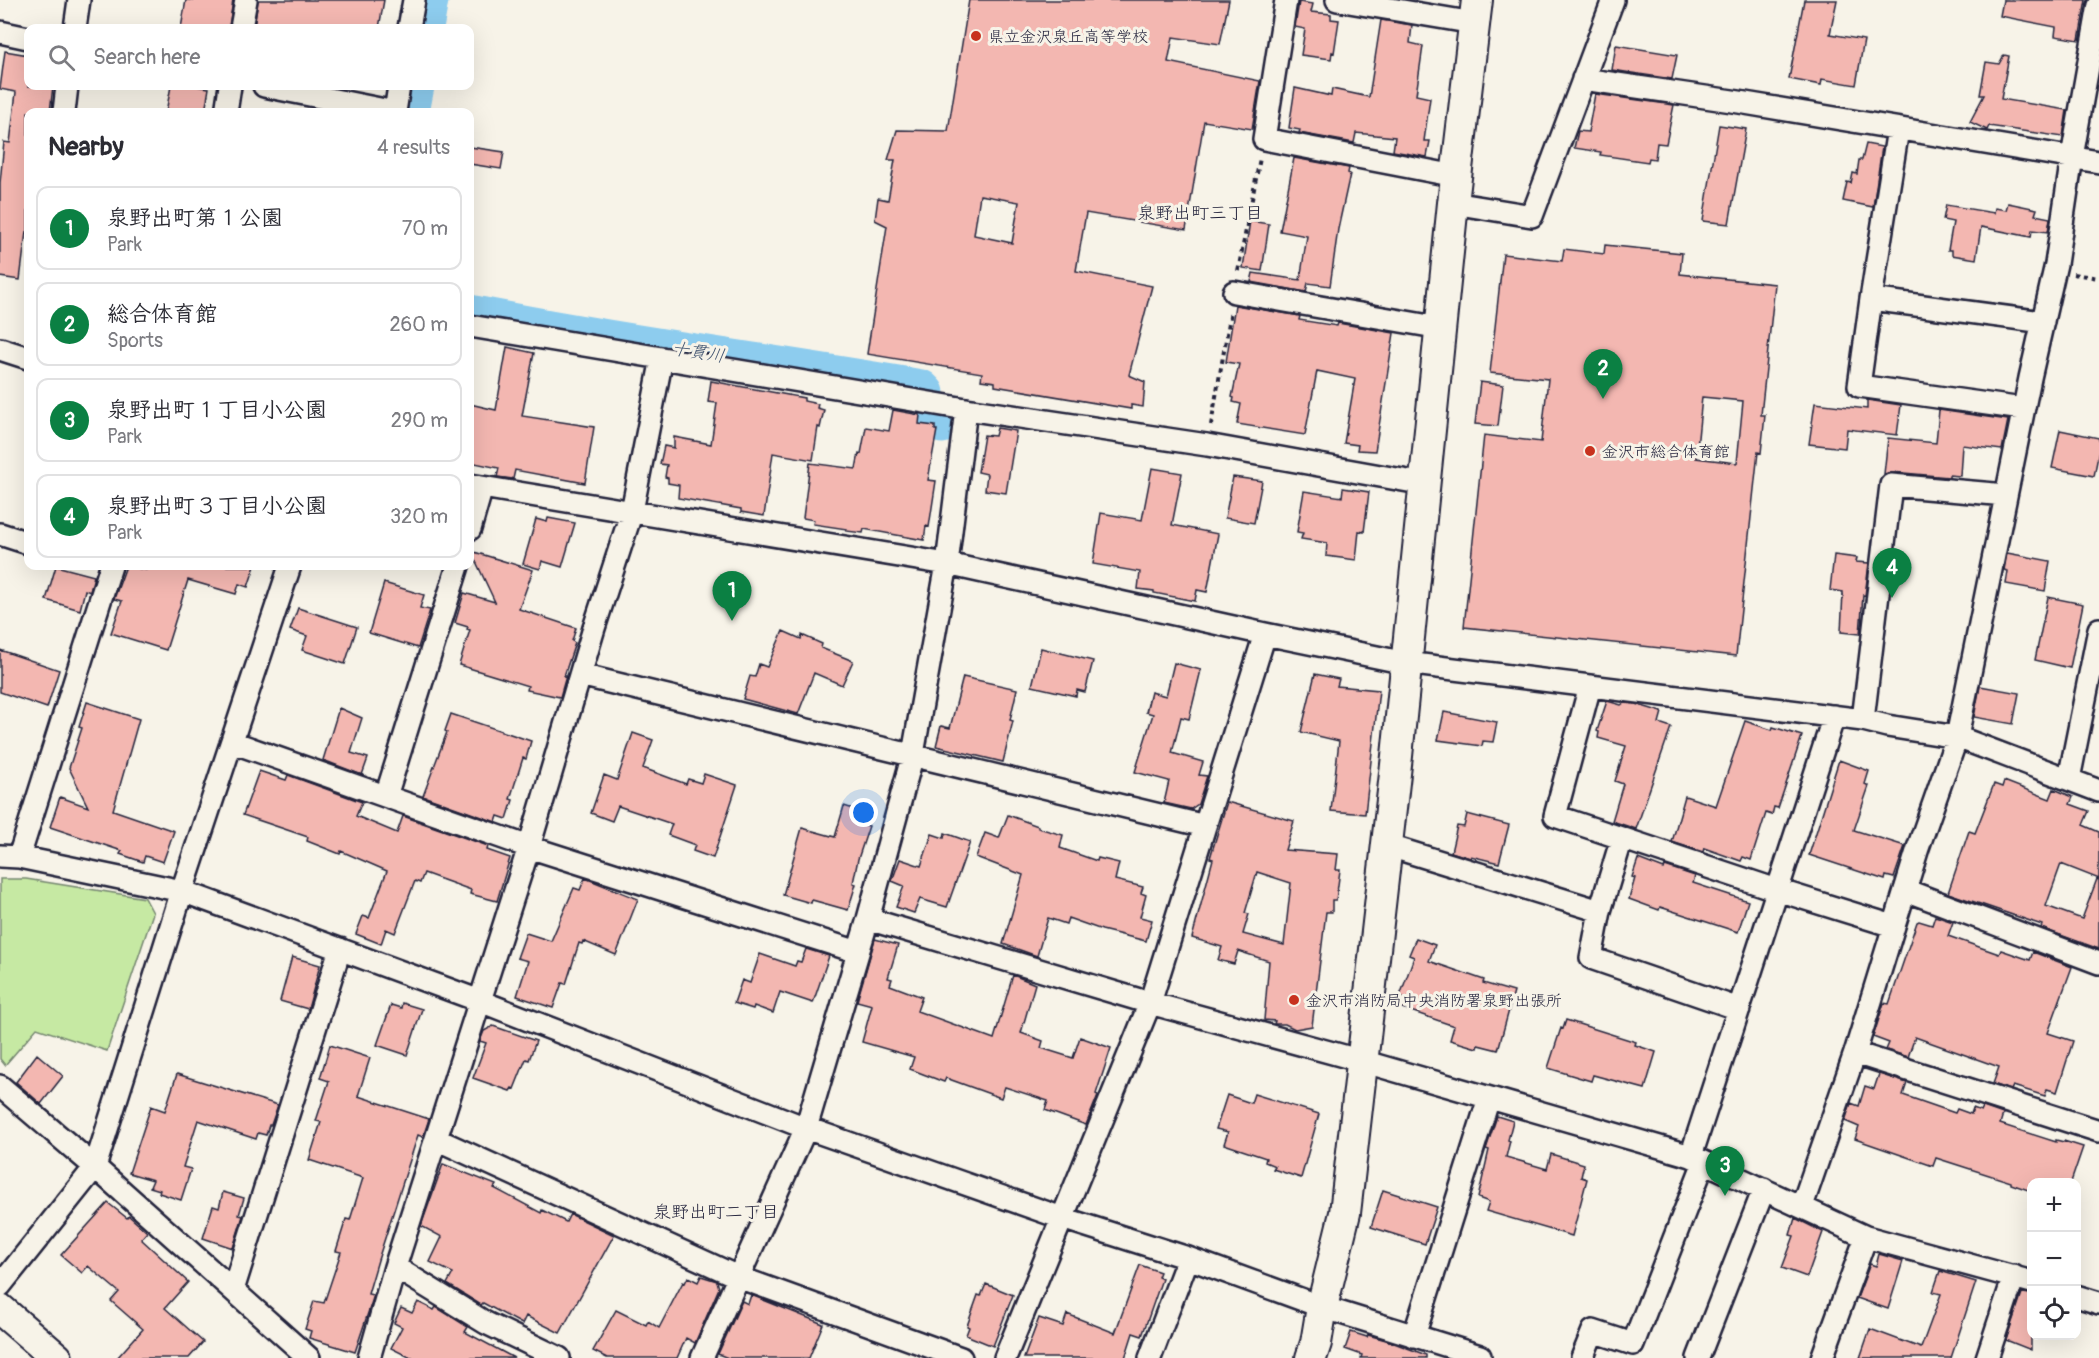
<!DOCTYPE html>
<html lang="en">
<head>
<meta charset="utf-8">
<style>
	:root { --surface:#fff; --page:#f7f7f7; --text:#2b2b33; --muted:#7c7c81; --line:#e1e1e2; --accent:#0b8043 }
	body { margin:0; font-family:Pangolin,"Klee One",sans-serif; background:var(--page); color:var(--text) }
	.controls { position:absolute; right:18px; bottom:18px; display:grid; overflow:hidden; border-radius:12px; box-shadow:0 6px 24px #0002 }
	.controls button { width:54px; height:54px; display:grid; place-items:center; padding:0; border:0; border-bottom:2px solid var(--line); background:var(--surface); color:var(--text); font:30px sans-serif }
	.you { position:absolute; left:864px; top:813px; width:21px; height:21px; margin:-15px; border:4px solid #fff; border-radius:50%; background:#1a73e8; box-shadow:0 0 0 9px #1a73e833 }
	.badge { display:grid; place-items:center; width:39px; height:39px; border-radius:50%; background:var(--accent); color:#fff; font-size:20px; font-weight:700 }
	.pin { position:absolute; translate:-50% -50px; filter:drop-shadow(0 2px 3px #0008) }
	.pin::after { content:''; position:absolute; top:32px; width:21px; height:18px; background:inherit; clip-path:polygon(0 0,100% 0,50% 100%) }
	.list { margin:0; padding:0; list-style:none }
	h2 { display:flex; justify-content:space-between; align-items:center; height:78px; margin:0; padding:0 24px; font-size:26px }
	h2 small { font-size:20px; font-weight:400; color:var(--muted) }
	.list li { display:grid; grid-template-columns:39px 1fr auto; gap:18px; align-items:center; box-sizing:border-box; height:84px; margin:0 12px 12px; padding:0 12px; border:2px solid var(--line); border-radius:12px }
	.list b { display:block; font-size:22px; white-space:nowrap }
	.list p { margin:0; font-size:20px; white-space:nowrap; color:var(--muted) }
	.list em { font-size:20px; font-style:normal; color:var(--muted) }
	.icon { flex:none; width:33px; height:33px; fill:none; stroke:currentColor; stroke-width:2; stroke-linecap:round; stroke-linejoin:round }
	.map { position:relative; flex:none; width:2099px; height:1358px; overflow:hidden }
	.search { position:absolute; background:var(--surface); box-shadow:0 6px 24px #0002; left:24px; top:24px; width:450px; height:66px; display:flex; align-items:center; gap:15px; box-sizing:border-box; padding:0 21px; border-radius:12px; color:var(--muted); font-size:22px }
	.panel { position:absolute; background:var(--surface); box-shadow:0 6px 24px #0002; left:24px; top:108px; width:450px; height:462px; border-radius:12px }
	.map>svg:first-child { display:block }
</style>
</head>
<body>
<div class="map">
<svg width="2099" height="1358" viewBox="0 0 2099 1358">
	<rect width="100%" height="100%" fill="#f7f3e8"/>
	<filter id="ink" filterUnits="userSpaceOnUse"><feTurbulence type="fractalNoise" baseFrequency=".0167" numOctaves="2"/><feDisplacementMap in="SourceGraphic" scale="12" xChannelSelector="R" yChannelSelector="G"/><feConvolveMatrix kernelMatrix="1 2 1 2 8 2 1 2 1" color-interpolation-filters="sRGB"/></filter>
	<g filter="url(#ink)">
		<path fill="#c6e9a3" stroke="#74866f" stroke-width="1.5" d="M0,879H26L145,898L153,913L107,1051L37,1028L5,1065L0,1059Z"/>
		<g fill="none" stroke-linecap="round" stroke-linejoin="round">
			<path stroke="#8dccee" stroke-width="39" d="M424,28L429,0
				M410,112L415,86
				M470,314C619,344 770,363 921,389L925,393
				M937,414L942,424"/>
		</g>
		<path fill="#f3b7b1" stroke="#22223b" stroke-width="1.5" fill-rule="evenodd" d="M186,0H233L229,28H181Z
			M258,0H384L379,28H254Z
			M969,0H1229L1220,44L1173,37L1168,62L1260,81L1252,129L1204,121L1186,230L1086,213L1076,271L1152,286L1129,375L1145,382L1143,407L1131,405V409L995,386V382L981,380L982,373L867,354L887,226L875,220L878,198L888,200L895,160H888L897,130L948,131ZM980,195L1019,202L1012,243L974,235Z
			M1804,0H1837L1830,34L1864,40L1856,85L1822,79L1821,85L1789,79Z
			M2003,0H2086L2079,40L2055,36L2056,27L2000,16Z
			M1299,2L1313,4L1311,12L1331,14V19L1339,20L1334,53L1332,52L1331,59L1301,55L1305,29L1295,27Z
			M1381,20L1412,25L1410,43L1423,46L1416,95L1430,98L1424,141H1430L1427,157L1393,151L1395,137L1356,133L1354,143L1299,133L1300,130L1289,128L1295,88L1331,96L1332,89L1369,97Z
			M1616,45L1677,55L1672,79L1612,70Z
			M5,51L28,55V86H53L50,112H28V233L26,232L20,280L0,277V183L4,142L10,143L16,92L0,89Z
			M2004,55L2009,56L2001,99L2067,110L2063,137L1989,126L1987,130L1970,122L1984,95H1980L1986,62L1999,64Z
			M171,86H196L209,88L205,112H166Z
			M1595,94L1674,105L1666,144L1657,143L1655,159L1649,158L1648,162L1600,155L1601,152L1574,148L1578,131L1588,132Z
			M1719,125L1746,129L1729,224L1703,221Z
			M1866,144L1882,147L1873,207L1843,201L1847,182L1851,183L1853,173L1857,174L1859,160H1862Z
			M470,147L504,152L501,169L470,164Z
			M1294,158L1349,168L1348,173L1350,174L1338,229L1330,286L1308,283L1306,292L1251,282L1253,273L1300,280L1307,236L1280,231Z
			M2008,203L2037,209L2035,215L2050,218L2048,232L2032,230L2031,237L1981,227L1976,259L1952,255V250H1948L1953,222L1943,220L1946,205L1994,213L1995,208L2006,210Z
			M1250,221L1269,224L1262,271L1243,268Z
			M1605,245L1682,253L1680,274L1775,284L1761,415H1765L1761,453L1758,452L1736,656L1464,627L1484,435L1541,442L1548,379L1490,373L1503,254L1562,261L1564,249L1604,254ZM1702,397L1743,401L1737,463L1696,458Z
			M1235,305L1300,316L1299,320L1337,326L1338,323L1394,333L1375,451L1357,450L1358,445L1344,443L1355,379L1317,371L1305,435L1237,424L1241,404L1233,402L1234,398L1232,397L1239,364L1226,362Z
			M507,347L534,353L522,416L594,427L585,483L515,470L513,479L497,477L499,468L470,462V404L496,410Z
			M711,381L804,398V401L818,404L817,408L824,410L820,428L818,427L813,460L773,453L764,516L741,512V509L678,498L679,485L668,483V478L665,477L667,465L660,464L664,446L674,448V437L711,444L717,403L708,402Z
			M1480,382L1503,385L1498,426L1475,424Z
			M1867,400L1901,405L1897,435L1847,429L1845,448L1809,444L1815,403L1867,409Z
			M893,410L920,415L919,424L935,426V430H937L928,480L936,481L929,527L926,526L924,540L864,529L863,533L846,531L847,529L813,524L814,520L803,518L810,463L856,469L859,453L861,454L866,427L889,431Z
			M1939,410L2008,420L2002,450L1962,445L1960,476L1949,475V477L1892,472L1884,474L1888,438L1936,443Z
			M997,428L1016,431L1006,493L985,490L987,474L978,472L984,435L995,436Z
			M2060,430L2099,438V451L2094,476L2052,468Z
			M1152,468L1182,473L1172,525L1218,534L1207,592L1197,590L1195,601L1154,593V591L1138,589L1140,572L1093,564L1101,513L1142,520Z
			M1233,477L1262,481L1254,523L1225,518Z
			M1343,488L1369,492L1364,532L1359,531L1356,560L1326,556L1327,543L1301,539L1303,533L1297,532L1304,491L1342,497Z
			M548,518L575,523L562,567L542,561L540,569L523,564L536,519L547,522Z
			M471,551L533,570L519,609L576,628L572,641L575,643L564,676H566L560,697L527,690L528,686L459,665L470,630L467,629L468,627L455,623L464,593L495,602Z
			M2007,553L2050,561L2045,591L2006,584L2008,571L2004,570Z
			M1834,555L1857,558L1856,562L1869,563L1865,596L1863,595L1860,634L1841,632L1843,592L1830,590Z
			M56,566L94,576L90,592L85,590L80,610L46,600Z
			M126,566L146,570L148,566H255L248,587L239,584L236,594L188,580L166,650L111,633L122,601L114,599Z
			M384,583L424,595L420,608L430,610L418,648L369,633Z
			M2048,597L2083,604L2070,668L2035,660Z
			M298,608L357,627L345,664L302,650L307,636L290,630Z
			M783,631L801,639L802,635L822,644L821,648L853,661L842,685L814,673L798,714L743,699L750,676L755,677L759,664L767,667Z
			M1041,648L1093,661L1085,692L1077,690L1076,696L1032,686Z
			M0,650L59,670L47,708L0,692Z
			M1174,663L1201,670L1189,719L1181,717L1172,753L1203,762L1199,775L1207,776L1198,804L1191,809L1164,803L1169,781L1135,772L1153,714L1146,712L1151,692L1166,696Z
			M1315,674L1339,679L1337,686L1379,690L1365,814L1331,811L1339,741L1301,732Z
			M963,677L1017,689L1010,720L1013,721L1003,762L936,746L941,726L950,728Z
			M1980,686L2019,693L2013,724L1974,717Z
			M1607,701L1621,705L1624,703L1635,704L1662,712L1659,723L1671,727L1636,829L1612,821L1623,784L1615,781L1626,746L1598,738L1599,732L1597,731Z
			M87,702L139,719L113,810L174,831L163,862L145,856L143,862L120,854L122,851L50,827L60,797L88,807L69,768L82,728L79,727Z
			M339,708L362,718L351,753L368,758L362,775L323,760Z
			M1444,712L1497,722L1493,742L1483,741L1482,746L1438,740Z
			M451,714L531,741L526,759L523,758L510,799L513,800L507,819L498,816L496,822L423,796L447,732L445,731Z
			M1745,721L1772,730L1773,727L1802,736L1778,808L1774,807L1772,815L1766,813L1751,860L1743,857L1741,861L1704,848L1703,852L1672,842L1685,796L1716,806Z
			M633,733L653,740L643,768L686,784L688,779L701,783L704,774L737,785L713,858L693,851L695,845L668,835L672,824L618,806L612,821L591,813L604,775L617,780Z
			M1839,760L1869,771L1865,784L1869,786L1854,830L1905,846L1894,878L1886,876L1885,880L1809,855Z
			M259,771L286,780L288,775L362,802L356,816L397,833L403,816L488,846L487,850L510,858L497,901L470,894L471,890L424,873L420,883L415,881L395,933L386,929L381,944L356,934L363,916L369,918L387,871L341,851L340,854L307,841L308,837L243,815Z
			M2004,781L2050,799L2054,789L2073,797L2070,804L2089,811L2083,825L2099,832V879L2061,864L2046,906L2082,919L2097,879L2099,880V949L2041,928L2042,925L1948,893L1969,831L1975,833L1994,784L2002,787Z
			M1227,802L1294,821L1285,850L1338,854L1336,870H1340L1336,900H1332V912H1326L1312,1026L1295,1029L1285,1024H1274L1275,1021L1264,1020L1269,961L1238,951L1234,964L1218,960L1222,947L1192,938L1213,859L1210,858ZM1257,872L1291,883L1284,945L1243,934L1249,914L1245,913Z
			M844,806L866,813L862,824L869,826L858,859L853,883L856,884L848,910L812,900L811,903L783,895L802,828L835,837Z
			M1467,814L1509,825L1499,863L1471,856L1470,858L1451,852L1457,826L1464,827Z
			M1008,815L1038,826V828L1063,835L1060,848L1097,861L1098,858L1119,863L1115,880L1143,887L1141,893L1146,895L1140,917L1152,920L1146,941L1102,930L1068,918L1066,924L1048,918L1037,956L1003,944L1023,875L976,857L985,833L999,838Z
			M945,833L970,842L947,907L920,899L914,913L896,907L904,886L892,881L900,859L921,866L932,834L944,838Z
			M1638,859L1664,869L1665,866L1695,876L1693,883L1748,901L1738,932L1660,907L1659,910L1629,899L1635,878L1632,877Z
			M585,878L638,899L616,955L583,941L582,944L579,943L566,984L562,983L553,1008L517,996L528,961L517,958L526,933L551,941L574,888L580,890Z
			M1935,916L1953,922L1948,936L1999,954L2001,950L2030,960L2033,952L2072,967L2048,1033L2073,1041L2057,1092L2047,1089L2045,1096L2013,1086L2011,1090L1993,1084L1999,1067L1915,1037L1908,1057L1886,1050L1889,1043L1873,1037L1884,1003L1889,1004L1917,922L1919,921L1932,925Z
			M1416,938L1435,945L1429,961L1484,980L1483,983L1514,992L1498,1050L1478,1045L1477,1048L1450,1040L1454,1026L1402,1008L1405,998L1400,996L1414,957L1409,955Z
			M875,939L898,945L888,978L892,979L890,985L922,997L917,1011L994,1039L1013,975L1035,984L1021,1033L1043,1041L1041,1048L1073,1058L1080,1037L1111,1048L1096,1094L1098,1095L1086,1125L1045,1110L1048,1101L1005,1087L1001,1098L946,1078L944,1082L910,1069L914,1057L862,1042L872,1005L857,1001Z
			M806,949L829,956L813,1003L780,992L773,1013L754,1006L753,1009L734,1003L742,980L750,983L760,954L795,966L797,961L801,962Z
			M292,957L320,965L308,1009L280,1001Z
			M402,1003L422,1009L407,1055L377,1045L391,1005L401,1008Z
			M1566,1020L1636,1042L1635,1045L1656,1052L1645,1089L1593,1075L1591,1081L1548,1068L1561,1028L1563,1029Z
			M493,1026L536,1041L529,1060L526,1059L514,1089L512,1088L510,1091L473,1078L486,1043L480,1041L484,1031Z
			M330,1045L370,1058L358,1096L429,1119L423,1137L418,1135L378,1260L368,1294L374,1295L355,1352L309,1338L311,1331L305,1329L314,1301L324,1303L341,1252L336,1251L346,1219L350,1220L363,1178L309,1160L321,1122L316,1121L329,1081L320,1078Z
			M37,1054L63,1076L41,1104L16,1082Z
			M177,1074L278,1105L271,1125H269L266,1135L258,1133L256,1139L198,1120L183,1167L191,1169L181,1200L159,1193L160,1190L150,1187L153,1180L129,1173L151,1106L165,1111Z
			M1879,1074L1907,1083L1903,1095L1955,1113L1957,1109L1971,1114L1973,1108L1981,1111L1983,1107L2003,1114L2000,1124L2056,1142V1140L2064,1142V1141L2083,1147L2071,1182H2031V1191L2011,1184V1182L1936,1158L1933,1166L1855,1139L1859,1127L1845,1121L1851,1103L1859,1106L1865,1086L1874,1089Z
			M1254,1094L1319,1114L1301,1178L1273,1169L1275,1166L1265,1162L1266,1158L1224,1144L1228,1132L1216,1129L1227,1095L1251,1103Z
			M1497,1116L1513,1121L1508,1140L1510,1141L1506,1157L1547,1169L1551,1154L1584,1164L1581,1177L1587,1179L1572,1236L1486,1211L1489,1202L1478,1198L1489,1150L1486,1149Z
			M443,1164L496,1185L494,1188L541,1213L542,1210L566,1222L570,1214L614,1235L560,1333L526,1316L522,1324L483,1303L481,1305L447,1284L453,1273L430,1262L442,1237L421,1226Z
			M1383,1190L1437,1207L1425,1244L1371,1227Z
			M223,1192L244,1198L239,1215L243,1216L233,1248L203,1238L213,1206L219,1208Z
			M108,1203L127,1218L129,1216L147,1232L141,1239L188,1282L165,1308L203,1342L189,1358H117L143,1329L111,1301L119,1292L88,1266L82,1273L61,1255Z
			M1795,1218L1823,1232L1807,1277L1782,1268L1794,1236L1790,1235Z
			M1879,1254L1903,1261L1888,1309L1857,1298L1870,1264L1876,1266Z
			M1140,1265L1160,1272L1158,1277L1162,1279L1142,1336L1133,1333L1125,1358H1024L1039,1318L1063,1326L1067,1314L1115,1333Z
			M1940,1271L1976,1282L1951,1358H1860L1870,1329L1921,1348L1941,1294L1933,1292Z
			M701,1276L717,1281L719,1288L695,1343L686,1338L677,1358H607L593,1351L616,1310L646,1325L648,1321L659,1328L683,1282L685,1283L688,1277L698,1282Z
			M986,1284L1013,1295L993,1346L966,1335L969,1327L967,1326L978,1295L981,1296Z
			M2022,1293L2031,1294V1350L2006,1340Z
			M751,1295L823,1324L809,1358H728L718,1354L742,1301L748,1304Z
			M418,1302L434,1310L436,1307L468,1327L465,1332L514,1358H411L391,1348L402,1327L394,1323L401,1308L412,1313Z
			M1351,1332L1367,1337L1368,1335L1386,1340L1426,1355V1358H1361L1362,1355L1345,1349Z"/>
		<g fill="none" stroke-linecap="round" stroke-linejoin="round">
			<g stroke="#22223b" stroke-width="26">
				<path id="street" d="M1286,0L1264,139L1456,176
					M1337,0L1474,23
					M75,28L79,0
					M241,28L246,0
					M409,28L414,0
					M0,32L28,38
					M1583,79L1739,102L2099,162
					M264,86L395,112
					M64,112L67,86
					M226,112L230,86
					M395,112L399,86
					M1898,129L1871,299L2043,322
					M1453,203L1532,216L1613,0
					M1234,292L1441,328
					M1871,299L1859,386L2023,409
					M470,326L966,409L1207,445L1425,484
					M0,349L28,358
					M470,485L947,564L1265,634L1406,663L1863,720L1887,726L1957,737L2099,791
					M470,529L482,487
					M0,534L28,543
					M580,675L1205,826L1150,1003L1005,1358
					M1590,686L1555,816L1777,890L1893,926
					M1863,720L1891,485L2006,495
					M232,742L529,847L858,952
					M2069,779L2099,629
					M386,796L458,566
					M1205,826L1265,634
					M1386,845L1600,911L1591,958L1739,1009
					M0,856L19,857L182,891L480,1001L806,1128L1062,1218L1188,1258L1322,1307L1480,1356V1358
					M19,857L111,566
					M1905,890L2099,963
					M1600,911L1622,838
					M868,919L1150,1003L1362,1061L1691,1156L1866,1237L2032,1282
					M1855,1053L2099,1131
					M0,1086L95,1167L309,1358
					M436,1139L738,1277L961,1358
					M1691,1156L1834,716
					M1802,1206L1855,1053L1918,848L1957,737L2030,378L2056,264L2072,157L2099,5
					M395,1267L486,1323L559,1358
					M0,1286L95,1167L182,891L290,566
					M233,1290L340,949
					M2076,1296L2099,1303
					M1414,1336L1489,1098
					M369,1358L395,1267L529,847L594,628L632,511L662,358
					M702,1358L806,1128L868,919L913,754L947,564L966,409
					M1150,1358L1188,1258
					M1582,1358L1593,1331L1633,1344L1704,1162
					M1698,1358L1764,1189
					M1822,1358L1866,1237
					M1987,1358L2014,1276"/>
			</g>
			<g stroke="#22223b" stroke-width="34">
				<path id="secondary" d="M0,1309L57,1358
					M1311,1358L1316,1343L1322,1307L1345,1213L1397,756L1453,203L1477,0"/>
			</g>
			<path stroke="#22223b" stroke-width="4" stroke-dasharray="4.5 4.5" stroke-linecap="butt" d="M1238,271L1260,158
				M2073,274L2099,278
				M1211,425L1231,311"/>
			<use href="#street" stroke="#f7f3e8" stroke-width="21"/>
			<use href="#secondary" stroke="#f7f3e8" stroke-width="30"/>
		</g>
	</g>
	<g fill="#c8321e" stroke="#f7f3e8" stroke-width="2">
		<circle cx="976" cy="36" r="6"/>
		<circle cx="1590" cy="451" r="6"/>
		<circle cx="1294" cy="1000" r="6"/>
	</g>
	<g text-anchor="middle" stroke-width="6" stroke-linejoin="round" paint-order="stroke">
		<g font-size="16" fill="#22223b" stroke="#f7f3e8" text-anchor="start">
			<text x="988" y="42">県立金沢泉丘高等学校</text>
			<text x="1602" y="457">金沢市総合体育館</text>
			<text x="1306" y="1006">金沢市消防局中央消防署泉野出張所</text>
		</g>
		<g font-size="18" fill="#22223b" stroke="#f7f3e8">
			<text x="1200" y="219">泉野出町三丁目</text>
			<text x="716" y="1218">泉野出町二丁目</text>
		</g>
		<g font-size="18" font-style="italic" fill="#425571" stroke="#f7f3e8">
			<text transform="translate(698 352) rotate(9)" y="6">十貫川</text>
		</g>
	</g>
</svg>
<div class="controls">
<button>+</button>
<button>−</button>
<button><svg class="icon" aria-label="locate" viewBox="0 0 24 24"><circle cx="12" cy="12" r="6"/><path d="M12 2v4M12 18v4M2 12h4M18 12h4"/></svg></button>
</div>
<div class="you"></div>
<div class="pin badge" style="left:732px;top:621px">1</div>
<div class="pin badge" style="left:1603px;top:399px">2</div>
<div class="pin badge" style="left:1725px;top:1196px">3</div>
<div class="pin badge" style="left:1892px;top:598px">4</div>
<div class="search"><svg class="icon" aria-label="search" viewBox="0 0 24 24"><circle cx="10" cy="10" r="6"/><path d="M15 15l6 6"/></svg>Search here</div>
<section class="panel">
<h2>Nearby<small>4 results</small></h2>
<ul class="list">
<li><span class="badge">1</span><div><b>泉野出町第１公園</b><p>Park</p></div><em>70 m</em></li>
<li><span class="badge">2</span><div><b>総合体育館</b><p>Sports</p></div><em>260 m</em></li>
<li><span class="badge">3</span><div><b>泉野出町１丁目小公園</b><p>Park</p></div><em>290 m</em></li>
<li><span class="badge">4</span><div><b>泉野出町３丁目小公園</b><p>Park</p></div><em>320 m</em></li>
</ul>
</section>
</div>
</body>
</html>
